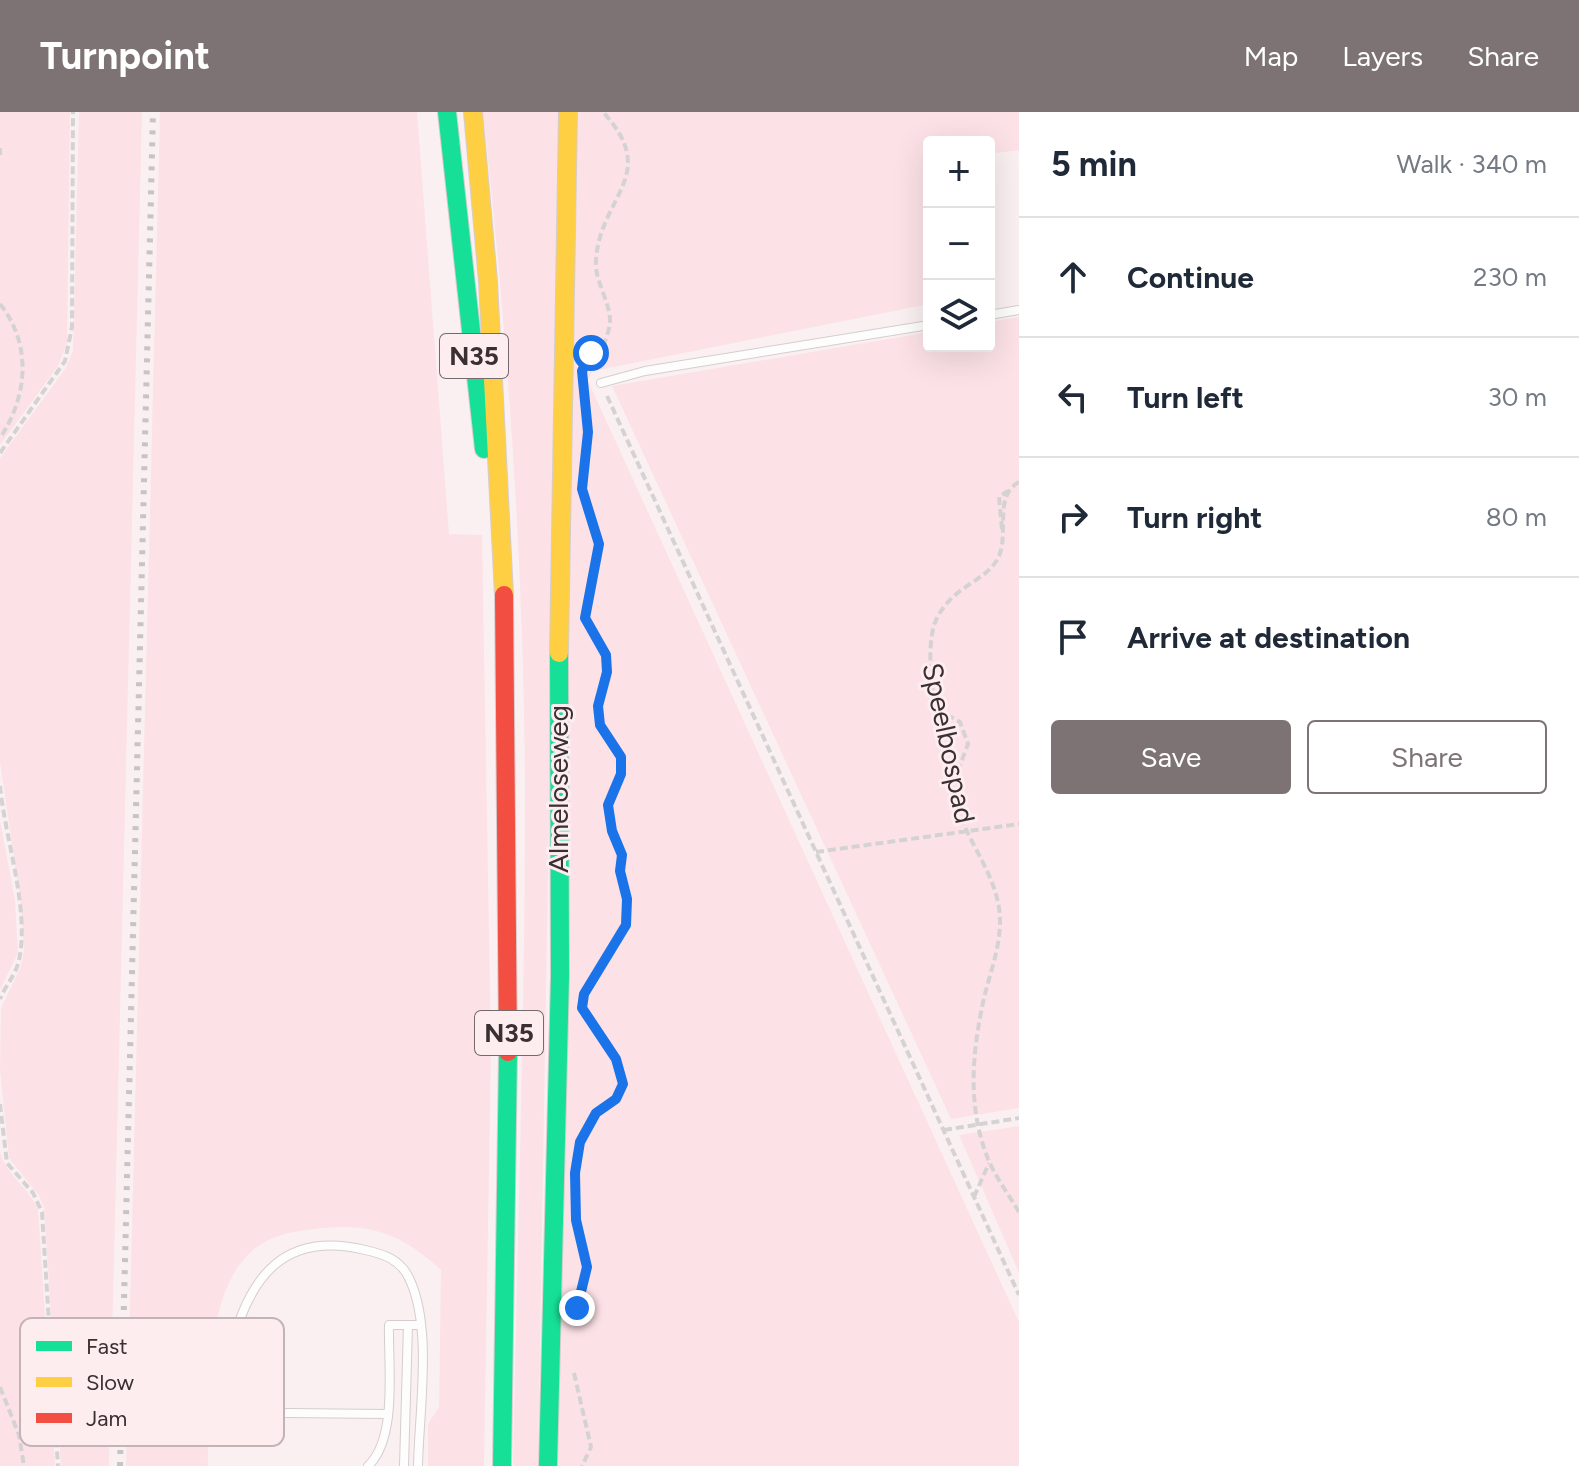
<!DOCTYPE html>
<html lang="en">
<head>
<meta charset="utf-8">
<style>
	:root { --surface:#fff; --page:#f6f6f7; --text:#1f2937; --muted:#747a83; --line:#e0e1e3; --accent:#7d7375 }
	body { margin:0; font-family:Figtree,sans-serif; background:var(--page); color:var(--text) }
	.controls { position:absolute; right:24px; top:24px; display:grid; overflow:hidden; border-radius:8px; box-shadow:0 8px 32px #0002 }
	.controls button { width:72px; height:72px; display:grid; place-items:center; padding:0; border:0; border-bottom:2px solid var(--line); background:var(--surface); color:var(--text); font:40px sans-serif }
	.stop { position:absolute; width:24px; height:24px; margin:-18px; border:6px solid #1a73e8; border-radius:50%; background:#fff }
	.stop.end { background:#1a73e8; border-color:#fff; box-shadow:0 2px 8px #0008 }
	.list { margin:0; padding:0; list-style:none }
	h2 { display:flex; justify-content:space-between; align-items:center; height:104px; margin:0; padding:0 32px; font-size:34px }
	h2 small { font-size:26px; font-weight:400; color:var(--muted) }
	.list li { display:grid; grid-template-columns:52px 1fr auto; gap:24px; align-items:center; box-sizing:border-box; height:120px; padding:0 32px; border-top:2px solid var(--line) }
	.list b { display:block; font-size:30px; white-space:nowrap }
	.list em { font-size:26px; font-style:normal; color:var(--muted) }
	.actions { display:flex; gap:16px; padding:24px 32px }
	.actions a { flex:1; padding:18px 0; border:2px solid var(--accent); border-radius:8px; text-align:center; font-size:28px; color:var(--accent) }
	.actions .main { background:var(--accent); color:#fff }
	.icon { flex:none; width:44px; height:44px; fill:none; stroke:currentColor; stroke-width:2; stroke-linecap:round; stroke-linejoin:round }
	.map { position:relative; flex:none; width:1019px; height:1354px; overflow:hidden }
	header { display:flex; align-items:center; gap:48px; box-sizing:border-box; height:112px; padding:0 40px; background:var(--accent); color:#fff }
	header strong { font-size:38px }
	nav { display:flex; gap:44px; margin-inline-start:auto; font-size:28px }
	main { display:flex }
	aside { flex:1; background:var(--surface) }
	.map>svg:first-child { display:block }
</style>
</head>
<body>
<header>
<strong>Turnpoint</strong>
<nav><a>Map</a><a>Layers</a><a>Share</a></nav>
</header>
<main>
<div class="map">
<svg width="1019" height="1354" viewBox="0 0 1019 1354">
	<rect width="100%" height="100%" fill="#faf0f2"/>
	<path fill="#fce2e6" d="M0,0H70L67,232L58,254L0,333Z
		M79,0H142L109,1354H61L44,1096L39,1084L9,1046L0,958L1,896L21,854L24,838L20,787L0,650V346L65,257L73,239Z
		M160,0H417L449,422L482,423L491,936L484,1354H428V1312L439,1295L441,1158C405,1125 374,1111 324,1116C304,1118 283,1120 265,1130C200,1165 210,1291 208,1354H126Z
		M483,0H561L538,1354H513C517,1143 524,932 525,721C526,480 509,239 483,0Z
		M573,0H1019V38L989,42V30H929V192L608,256L592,260L588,269L1019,1210V1354H556L568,608Z
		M1019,205V996L951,1007L612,274L929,220V234H989V210Z
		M0,708L15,788L18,841L0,878Z
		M1019,1014V1161L959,1023Z
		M0,1040C7,1064 28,1075 38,1097L55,1354H0Z"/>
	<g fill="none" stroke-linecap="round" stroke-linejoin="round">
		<g stroke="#d6cdce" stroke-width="10">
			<path id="lane" d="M989,203L1019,198
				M601,271L645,259L929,213
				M230,1240C248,1167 282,1118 365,1138C383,1142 400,1147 409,1166C433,1215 419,1299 418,1354
				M286,1301L387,1302
				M368,1354C398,1326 388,1253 389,1213H421
				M404,1354L408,1213"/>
		</g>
		<g stroke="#d6cdce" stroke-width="20">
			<path id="fast" d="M447,0L484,337
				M502,1354L508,940
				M548,1354L560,864L559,541"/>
		</g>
		<g stroke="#d6cdce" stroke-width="20">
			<path id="slow" d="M473,0L488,169L504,483
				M559,541L568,0"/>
		</g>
		<g stroke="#d6cdce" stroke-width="20">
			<path id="jam" d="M504,483L508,940"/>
		</g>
		<path stroke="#d5d2d3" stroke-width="4" stroke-dasharray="8 4" stroke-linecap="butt" d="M0,36V43
			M0,192C32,232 28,284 0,326
			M587,250L591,241L604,233C606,226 610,216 610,209C610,189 594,168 596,148C600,84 661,63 603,0
			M607,284L1019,1183
			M586,340V305
			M0,341L65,249L72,215L73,0
			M1019,370C992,385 1011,424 997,448C984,470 953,474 937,506C917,544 947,673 964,713C978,744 1000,774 1000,809C1000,836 990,861 984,886C972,941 967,994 988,1047C996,1066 1009,1083 1019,1100
			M1002,417L999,385L1008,379
			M936,597L960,610L968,632L953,672
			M0,674C5,727 30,797 19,848C16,863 5,874 0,887
			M816,740L1019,712
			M583,888L626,813L627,787L620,759L622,743L612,719L608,693L621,662V645L600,613L598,594L607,560L606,543L585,506L599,432L595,411L583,389
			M0,992L7,1051L33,1081L42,1100L58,1354
			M944,1018L1019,1006
			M579,1032L596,1001L616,987L623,972L616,947L582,897
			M974,1085L989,1051
			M575,1208L587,1155L577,1112
			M574,1261L591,1335L582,1354
			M0,1275L19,1323L24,1354"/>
		<use href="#lane" stroke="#fefdfd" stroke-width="8"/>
		<use href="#fast" stroke="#16e098" stroke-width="18"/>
		<use href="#slow" stroke="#ffcf43" stroke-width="18"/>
		<use href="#jam" stroke="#f24e42" stroke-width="18"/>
		<path stroke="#c6c4c4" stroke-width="6" stroke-dasharray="4 8" stroke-linecap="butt" d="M120,1354L153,0"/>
	</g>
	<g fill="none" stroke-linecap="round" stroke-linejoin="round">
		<path stroke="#1a73e8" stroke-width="10" d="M577,1196L587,1155L576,1108L575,1061L580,1030L596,1001L616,987L623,972L616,947L582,896L584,882L626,813L627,787L620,759L622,743L612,719L608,693L621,662V645L600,613L598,594L607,560L606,543L585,506L599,432L582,377L588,320L582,259L591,241"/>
	</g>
	<g text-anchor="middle" stroke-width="6" stroke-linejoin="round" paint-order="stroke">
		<g fill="#fdedef" stroke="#74696b" stroke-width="2">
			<rect x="440" y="222" width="68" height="44" rx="6"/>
			<rect x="475" y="899" width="68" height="44" rx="6"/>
		</g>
		<g font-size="26" font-weight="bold" fill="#3a3032">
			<text x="474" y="253">N35</text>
			<text x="509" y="930">N35</text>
		</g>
		<g font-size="28" fill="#3a3032" stroke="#fdedef">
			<text transform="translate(949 631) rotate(78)" y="10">Speelbospad</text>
			<text transform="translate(558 677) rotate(-90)" y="10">Almeloseweg</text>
		</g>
	</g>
	<rect x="20" y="1206" width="264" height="128" rx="12" fill="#fdedef" stroke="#c2b4b6" stroke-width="2"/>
	<rect x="36" y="1229" width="36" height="10" fill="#16e098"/>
	<rect x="36" y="1265" width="36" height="10" fill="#ffcf43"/>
	<rect x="36" y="1301" width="36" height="10" fill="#f24e42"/>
	<g font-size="22" fill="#3a3032">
		<text x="86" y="1242">Fast</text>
		<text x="86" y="1278">Slow</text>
		<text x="86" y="1314">Jam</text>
	</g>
</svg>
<div class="controls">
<button>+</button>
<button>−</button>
<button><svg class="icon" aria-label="layers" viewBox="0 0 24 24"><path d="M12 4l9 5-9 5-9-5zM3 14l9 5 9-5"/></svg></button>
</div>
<div class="stop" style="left:591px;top:241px"></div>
<div class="stop end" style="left:577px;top:1196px"></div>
</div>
<aside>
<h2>5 min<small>Walk · 340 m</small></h2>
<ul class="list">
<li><svg class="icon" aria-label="ahead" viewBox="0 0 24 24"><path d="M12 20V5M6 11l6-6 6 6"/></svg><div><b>Continue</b></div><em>230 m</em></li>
<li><svg class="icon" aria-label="left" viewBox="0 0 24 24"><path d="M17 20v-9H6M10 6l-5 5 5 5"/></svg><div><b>Turn left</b></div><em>30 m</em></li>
<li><svg class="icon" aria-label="right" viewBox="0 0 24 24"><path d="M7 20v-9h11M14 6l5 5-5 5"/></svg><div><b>Turn right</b></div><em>80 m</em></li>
<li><svg class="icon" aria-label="arrive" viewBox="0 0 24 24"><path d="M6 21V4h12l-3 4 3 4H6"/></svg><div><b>Arrive at destination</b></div></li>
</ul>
<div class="actions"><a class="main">Save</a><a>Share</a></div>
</aside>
</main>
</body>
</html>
